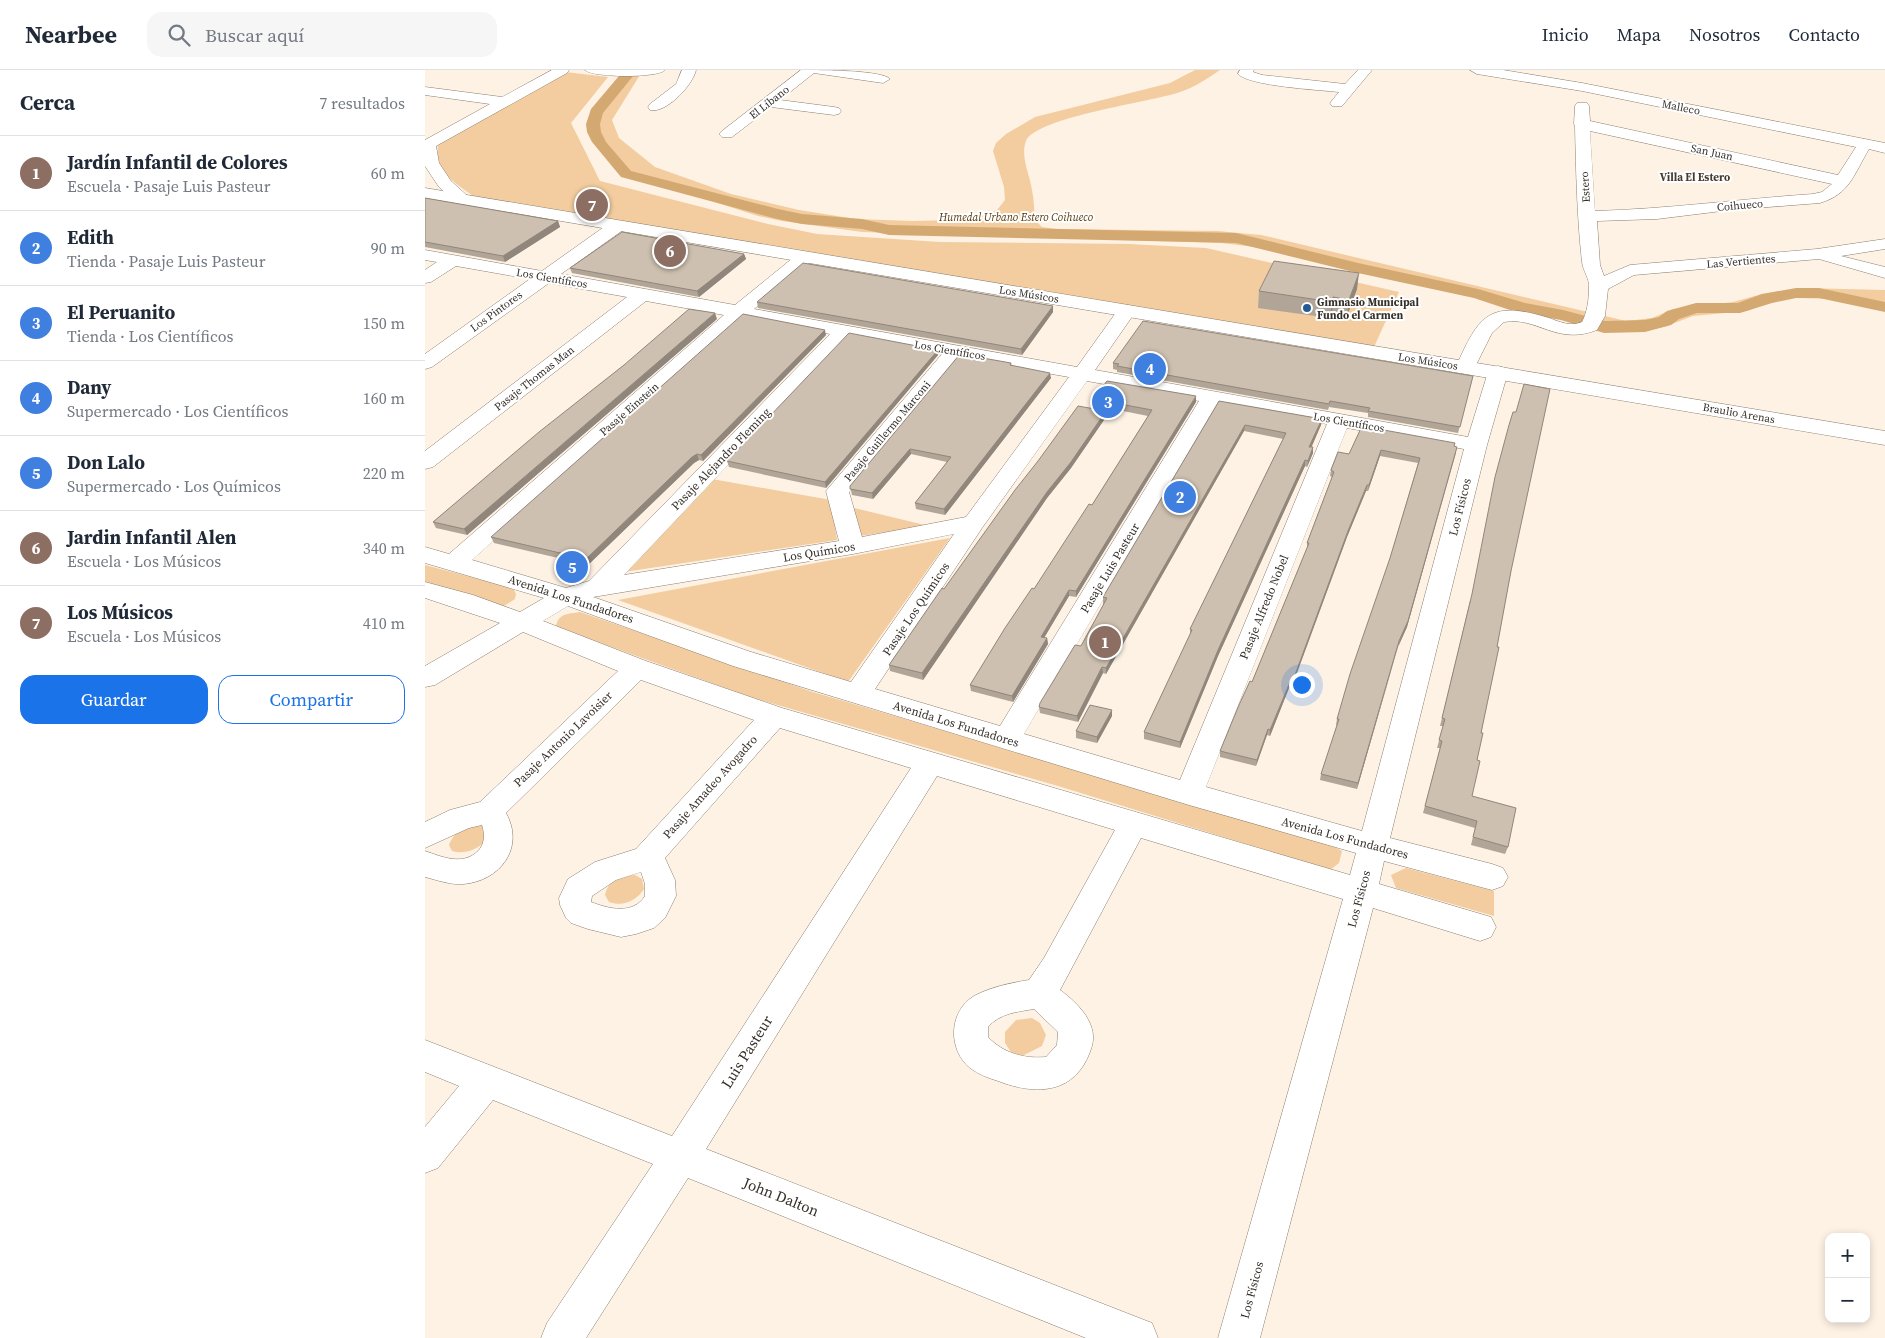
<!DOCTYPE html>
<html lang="es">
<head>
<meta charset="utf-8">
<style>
	:root { --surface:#fff; --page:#f6f6f7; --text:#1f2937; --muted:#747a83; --line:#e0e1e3; --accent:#1a73e8 }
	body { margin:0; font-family:"Source Serif 4",serif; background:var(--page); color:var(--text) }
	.controls { position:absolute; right:15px; bottom:15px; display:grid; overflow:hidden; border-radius:10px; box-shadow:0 2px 8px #0003 }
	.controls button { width:45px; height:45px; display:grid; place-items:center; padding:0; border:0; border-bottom:1px solid var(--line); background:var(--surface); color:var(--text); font:25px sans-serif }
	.you { position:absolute; left:876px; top:614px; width:18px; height:18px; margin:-12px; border:4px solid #fff; border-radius:50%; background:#1a73e8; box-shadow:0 0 0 8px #1a73e833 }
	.badge { display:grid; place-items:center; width:32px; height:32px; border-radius:50%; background:var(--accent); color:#fff; font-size:16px; font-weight:700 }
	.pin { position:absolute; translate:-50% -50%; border:2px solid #fff; box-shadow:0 1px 5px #0006 }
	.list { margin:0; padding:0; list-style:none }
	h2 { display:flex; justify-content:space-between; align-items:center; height:65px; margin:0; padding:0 20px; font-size:21px }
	h2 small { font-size:16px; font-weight:400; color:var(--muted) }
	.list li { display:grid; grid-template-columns:32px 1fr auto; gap:15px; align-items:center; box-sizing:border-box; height:75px; padding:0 20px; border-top:1px solid var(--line) }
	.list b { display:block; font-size:19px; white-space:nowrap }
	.list p { margin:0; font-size:16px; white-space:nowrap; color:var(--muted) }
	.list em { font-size:16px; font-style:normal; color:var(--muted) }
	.actions { display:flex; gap:10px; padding:15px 20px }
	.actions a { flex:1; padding:11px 0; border:1px solid var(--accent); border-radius:15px; text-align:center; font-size:18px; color:var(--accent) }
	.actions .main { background:var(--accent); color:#fff }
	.icon { flex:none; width:28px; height:28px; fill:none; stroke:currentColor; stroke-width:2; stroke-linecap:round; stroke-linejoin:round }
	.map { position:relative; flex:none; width:1460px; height:1268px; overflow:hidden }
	header { display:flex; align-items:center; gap:30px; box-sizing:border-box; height:70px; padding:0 25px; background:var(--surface); border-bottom:1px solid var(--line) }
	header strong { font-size:24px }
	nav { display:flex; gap:28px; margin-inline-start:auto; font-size:18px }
	.search { width:350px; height:45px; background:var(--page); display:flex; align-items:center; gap:12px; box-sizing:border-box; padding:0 18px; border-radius:15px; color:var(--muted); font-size:19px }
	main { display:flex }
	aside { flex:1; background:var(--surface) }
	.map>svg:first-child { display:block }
</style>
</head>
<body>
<header>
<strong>Nearbee</strong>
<div class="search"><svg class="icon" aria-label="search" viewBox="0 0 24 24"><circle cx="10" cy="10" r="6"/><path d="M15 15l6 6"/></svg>Buscar aquí</div>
<nav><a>Inicio</a><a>Mapa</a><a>Nosotros</a><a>Contacto</a></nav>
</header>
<main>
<aside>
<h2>Cerca<small>7 resultados</small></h2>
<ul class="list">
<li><span class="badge" style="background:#8d6e63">1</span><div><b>Jardín Infantil de Colores</b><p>Escuela · Pasaje Luis Pasteur</p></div><em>60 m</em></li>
<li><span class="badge" style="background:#3f7fe0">2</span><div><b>Edith</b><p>Tienda · Pasaje Luis Pasteur</p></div><em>90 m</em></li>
<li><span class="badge" style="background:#3f7fe0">3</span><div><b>El Peruanito</b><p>Tienda · Los Científicos</p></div><em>150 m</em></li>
<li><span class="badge" style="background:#3f7fe0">4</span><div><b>Dany</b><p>Supermercado · Los Científicos</p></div><em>160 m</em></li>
<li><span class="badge" style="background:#3f7fe0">5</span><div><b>Don Lalo</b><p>Supermercado · Los Químicos</p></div><em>220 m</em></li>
<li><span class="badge" style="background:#8d6e63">6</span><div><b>Jardin Infantil Alen</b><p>Escuela · Los Músicos</p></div><em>340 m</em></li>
<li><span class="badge" style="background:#8d6e63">7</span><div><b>Los Músicos</b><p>Escuela · Los Músicos</p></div><em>410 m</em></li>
</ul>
<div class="actions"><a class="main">Guardar</a><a>Compartir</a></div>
</aside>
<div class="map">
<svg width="1460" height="1268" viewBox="0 0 1460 1268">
	<rect width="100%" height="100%" fill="#fdf2e4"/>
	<path fill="#f3cd9f" d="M206,0H218L187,50L194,68L230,97L306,124L374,140L431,149L488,151L529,150L553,147L572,140L580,130L579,117L568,81L571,73L581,64L610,47L745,13L770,0H795C782,9 770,17 755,22C727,32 611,47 601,71C595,86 605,105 607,120C609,129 609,140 610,150L617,157L632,159L793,161L836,165L1201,251L1227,248L1248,239L1308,232L1337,224L1377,218L1460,220V237L1412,229L1370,228L1350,231L1322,241L1268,246L1239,257L1205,261L1183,259L1121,243L830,177L796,173L437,162L357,151L333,146L215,108L196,97L168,53Z
		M140,2L183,7L146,53L175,111L343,154L392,164L515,172L704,174L781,178L974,222L949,277L48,126C28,111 10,102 13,75Z
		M287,409L406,430L412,470L199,502Z
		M425,437L504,456L434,466Z
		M525,468L423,612L193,530Z
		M0,495L88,518L91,524L90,529L79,536L69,538L0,516Z
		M155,542L388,622L906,775L917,781L914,793L905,800L633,716L328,628L131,557C133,543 143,544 155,542Z
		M55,755L62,759V769C54,779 40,785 27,781L24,775C30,760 40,756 55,755Z
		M981,798L1069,821V846L971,818L966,805Z
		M210,805L217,809L219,819C211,831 198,837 184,832L180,825C184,809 195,806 210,805Z
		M607,948L615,953L621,965L617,976L597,986L586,982L580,973V962L591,950Z"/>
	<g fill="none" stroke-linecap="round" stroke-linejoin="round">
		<path fill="#d4a871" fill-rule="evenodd" d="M199,0H213L178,43L175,54L176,62L181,72L206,101L353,139L377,144L437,149L464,155L811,163L933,193L1053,219L1100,233L1138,240L1180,251L1220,250L1234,247L1242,241L1271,233H1313L1337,224L1371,218H1394L1460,232V242L1394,228H1371L1347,233L1315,243H1272L1254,249L1246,255L1220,262L1179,263L1136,250L1091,242L1049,228L933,203L811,173L464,165L437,159L377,154L352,149L196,107L167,72L162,62L161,54L166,39Z"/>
		<g stroke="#8a7e6f" stroke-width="1">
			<path id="street" d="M127,0H144L142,3L11,76L14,93L26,111L47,130L45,134H33L14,117L0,96V70L65,34L0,25V17L77,27Z
				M160,0H240C234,8 167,8 160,0Z
				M257,0H271C268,15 241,44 225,40L223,37L225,34L251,14Z
				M376,0C392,0 457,0 465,9L458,13L389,3L355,30L409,37L414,38L416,41L414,44L409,45L346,37L307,67H297L294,64L297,61Z
				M815,0H829L828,2L837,5L920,14L933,0H947L917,36H907L905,33L914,22C895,20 823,16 813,4Z
				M1045,0H1078L1157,13L1460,73V83L1444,79C1429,104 1425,124 1395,133L1305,140L1232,149L1172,151L1175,195L1179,206L1205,195L1392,179L1460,169V179L1416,186L1460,197V208L1394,189L1209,205L1183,219L1180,246L1172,260C1131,276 1112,246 1079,252L1067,263L1048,301L1041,303L1034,301L1031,297C1054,244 1065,230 1124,248C1135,252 1146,257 1157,252C1162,243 1164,229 1164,218C1165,209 1158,201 1157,192C1152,147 1151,102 1150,56L1149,54L1150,36L1152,33H1162L1164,36L1165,51L1413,105L1431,77L1157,21L1052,4ZM1165,61L1407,114L1397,122L1388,124C1315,129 1243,139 1170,141Z
				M192,151L198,152L201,156L198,160L136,204L310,235L374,183L380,182L386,183L389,187L386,191L329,239L652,297L695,237L702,235L709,237L711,241L670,300L1043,367L1063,302L1066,298L1073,296L1080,298L1083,302L1062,375L965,768L1067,794L1078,798L1083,807L1078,816L1067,820L959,791L954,814L1066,847L1071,857L1066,867L1055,871L948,838L835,1268H793L918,829L716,768L635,920C653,933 675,955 666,979C651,1024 612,1026 573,1011C563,1008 553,1004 545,998C523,980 523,942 549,926C566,917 585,913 604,910L619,888L690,760L512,706L281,1079L727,1253L733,1268H661L263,1108L161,1268H116L122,1253L228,1094L68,1030L13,1098L0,1103V1057L34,1016L0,1002V970L247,1066L486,698L355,658L240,788L250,810L251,826L240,848L229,858L211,864L196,867L163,859L146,853L141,848L135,835L134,828L143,809L170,792L211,779L329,650L216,610L81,743C100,777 76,811 38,814C25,815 12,810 0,807V781C17,787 38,796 53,781C60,774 60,764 57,755L44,758L0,778V752L25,740L55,732L193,601L98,562L10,615L0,617V596L75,553L0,528V512L48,525L95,542L119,528L0,493V477L24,484L299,245L221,231L8,397L0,399V381L202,227L124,213L7,297L0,299V284L105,209L31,196L6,212L0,213V200L12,192L0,190V180L117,201L186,152ZM318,248L405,264L164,511L141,518L47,490ZM424,267L517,284L401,421L414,471L199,505ZM535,288L644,307L541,447L437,467L424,422ZM662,311L774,331L575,656L450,619L557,458ZM793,335L902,354L755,710L599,664ZM922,358L1039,379L937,761L781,717ZM529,464L426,612L326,582L168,527L428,484ZM143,536L308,596L764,735L931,783L925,805L357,638L221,591L118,551ZM216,802L220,814V826C208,845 184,839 166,832L167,826L191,810ZM609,939L633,962L632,975L621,987C599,989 578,983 563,967V957C575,943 592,942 609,939Z"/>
		</g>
		<g stroke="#8a7e6f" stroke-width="1">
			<path id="secondary" d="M0,118L1460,361V375L0,128Z"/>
		</g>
		<use href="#street" fill="#fff" fill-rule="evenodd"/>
		<use href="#secondary" fill="#fff" fill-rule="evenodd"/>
	</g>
	<path fill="#b1a597" d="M0,128L133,151L135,157L80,192L0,177Z
		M319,184L321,189L274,227L147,203L145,198Z
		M932,219L922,246L907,244L905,248L833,238L834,221Z
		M332,232L628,236V242L597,285L333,238Z
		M292,249L42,465L11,458L8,452L199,295Z
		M401,265L278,391L274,390L269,393L163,495L69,473L66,467Z
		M513,280V285L401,418L304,397L302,391Z
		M586,293L587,296L626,308L520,445L491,439L490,433L522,392L486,384L448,429L427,425L425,416Z
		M688,293L1048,306L1033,363L943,347V343L904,337L903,340L692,302V300L688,299Z
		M668,329L771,332L651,527L644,526L619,568H622L623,574L588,632L546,621L545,615L609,519L667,435L723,346L668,335Z
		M794,331L897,349L896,355L886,377L888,383L882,397L880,396L793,586L755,678L719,669V662L765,565V559L858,369L819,361L681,604L678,603L653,652L615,643L614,637L656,576L679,534H678V527Z
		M681,347L646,398L622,428L498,610L465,601L464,595L519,519Z
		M937,356L1029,376L1031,383L982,557L973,577L932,719L895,710L896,704L912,655H911L912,649L965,488L993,393L955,386L943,421H941L922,467L866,619L864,618L845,666L842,665L831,696L795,687V681L827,612L882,479V473L907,407L905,406L906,400L924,384Z
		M1086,501L1056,663L1047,726L1083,777L1080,784L1046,775L1050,758L998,743L1015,678H1012L1018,656H1015L1045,531Z
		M687,640V646L672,673L651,668V661Z"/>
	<path fill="#90867b" d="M133,151L135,157L80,192L78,186Z
		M319,184L321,189L274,227L272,221Z
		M934,203L932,219L922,246L924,230Z
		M908,227L907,244L905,248L907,232Z
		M628,236V242L597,285L596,279Z
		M290,243L292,249L42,465L39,459Z
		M400,260L401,265L278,391L276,385Z
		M513,280V285L401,418L400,412Z
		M625,303L626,308L520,445L519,439Z
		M771,326V332L651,527V521Z
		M681,341V347L646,398L622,428L498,610L497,603L622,422Z
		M897,349L896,355L884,383V377Z
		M820,355L819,361L681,604V598Z
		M888,377V383L882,397L883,391Z
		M1032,377L982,557L973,577L932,719L933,713Z
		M485,379L486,384L448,429L447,423Z
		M956,380L955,386L943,421L944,415Z
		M272,384L274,390L269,393L163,495L161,489L267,387Z
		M880,390V396L793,586L755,678V672L793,580Z
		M942,415L941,421L922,467L866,619L867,613L923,461Z
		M644,520V526L616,573V567Z
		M622,568L623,574L588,632L587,626Z
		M677,597L678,603L653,652L652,646Z
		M865,612L864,618L845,666V660Z
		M687,640V646L672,673V667Z
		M843,659L842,665L831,696L832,690Z"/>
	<path fill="#cec0b0" stroke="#90867b" d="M0,128L133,151L78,186L0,172Z
		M197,162L319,184L272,221L145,198Z
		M849,191L934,203L924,230L908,227L907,232L834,221Z
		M378,193L628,236L596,279L332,232Z
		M264,239L290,243L39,459L8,452L114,362L199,295Z
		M318,244L400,260L276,385L272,384L267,387L161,489L66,467Z
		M718,251L1048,306L1035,357L943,341L945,338L905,331L904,334L692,296L694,294L688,293Z
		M424,263L513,280L400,412L302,391Z
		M535,284L586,293L585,295L625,303L519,439L490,433L526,387L485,379L447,423L425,419V416Z
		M682,311L771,326L651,521L644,520L616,567L622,568L587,626L545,615L580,558L607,518L609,519L664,434L667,435L727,340L668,329Z
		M1099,314L1125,319L1086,501L1072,577H1074L1056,663H1058L1052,690L1055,691L1047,726L1091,738L1083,777L1048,767L1052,751L1000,736L1017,671L1014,670L1020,649L1017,648L1047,524L1070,407L1084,355L1088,342H1091Z
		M794,331L897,349L884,377H888L883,391L880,390L793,580L755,672L719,662L767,560L765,559L861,363L820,355L681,598L677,597L652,646L614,637L615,633L650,575L656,576L682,528L678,527Z
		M653,336L681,341L646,392L622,422L497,603L464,595L517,518L519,519L590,420L613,391Z
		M937,356L1030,373L1029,376L1032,377L983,551L974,571L933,713L896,704L914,649H912L925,604L965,488L995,388L956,380L944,415H942L923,461L867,613L865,612L845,660L843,659L832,690L795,681L814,635L825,611L827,612L884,473H882L909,402L906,400L913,382L924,384Z
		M665,635L687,640L672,667L651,661Z"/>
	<circle fill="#255b93" stroke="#fff" stroke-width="2" cx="882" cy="238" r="5"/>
	<g text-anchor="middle" stroke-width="4" stroke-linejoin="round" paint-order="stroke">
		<g font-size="11" fill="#36302a" stroke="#fff">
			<text transform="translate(344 32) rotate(-38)" y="4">El Líbano</text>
			<text transform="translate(1256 37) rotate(11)" y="4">Malleco</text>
			<text transform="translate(1287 82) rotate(12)" y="4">San Juan</text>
			<text transform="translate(1160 117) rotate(-94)" y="4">Estero</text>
			<text transform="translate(1315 135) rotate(-5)" y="4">Coihueco</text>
			<text transform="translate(1316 191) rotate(-5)" y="4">Las Vertientes</text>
			<text transform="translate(127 208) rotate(10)" y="4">Los Científicos</text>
			<text transform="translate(604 224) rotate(9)" y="4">Los Músicos</text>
			<text transform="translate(71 241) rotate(-36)" y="4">Los Pintores</text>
			<text transform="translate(525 280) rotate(10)" y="4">Los Científicos</text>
			<text transform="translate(1003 291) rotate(9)" y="4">Los Músicos</text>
			<text transform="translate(109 308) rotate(-38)" y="4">Pasaje Thomas Man</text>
			<text transform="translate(204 339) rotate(-41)" y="4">Pasaje Einstein</text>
			<text transform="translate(1314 343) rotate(10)" y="4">Braulio Arenas</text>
			<text transform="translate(924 352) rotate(10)" y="4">Los Científicos</text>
			<text transform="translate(462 361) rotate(-50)" y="4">Pasaje Guillermo Marconi</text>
		</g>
		<g font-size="11" font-weight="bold" fill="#473b2e" stroke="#fff">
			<text x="1270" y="111">Villa El Estero</text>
		</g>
		<g font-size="11" font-style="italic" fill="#553709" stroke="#fff">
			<text x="591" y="151">Humedal Urbano Estero Coihueco</text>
		</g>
		<g font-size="11" font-weight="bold" fill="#36302a" stroke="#fff" text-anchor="start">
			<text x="892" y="236">Gimnasio Municipal<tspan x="892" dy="13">Fundo el Carmen</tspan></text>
		</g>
		<g font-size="12" fill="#36302a" stroke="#fff">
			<text transform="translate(296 389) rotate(-46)" y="4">Pasaje Alejandro Fleming</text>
			<text transform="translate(1035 437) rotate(-76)" y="4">Los Físicos</text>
			<text transform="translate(394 482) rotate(-9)" y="4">Los Químicos</text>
			<text transform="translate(685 498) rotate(-59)" y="4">Pasaje Luis Pasteur</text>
			<text transform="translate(146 529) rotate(18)" y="4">Avenida Los Fundadores</text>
			<text transform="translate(839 537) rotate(-68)" y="4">Pasaje Alfredo Nobel</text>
			<text transform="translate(491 539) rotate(-56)" y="4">Pasaje Los Químicos</text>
			<text transform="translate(531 654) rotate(17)" y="4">Avenida Los Fundadores</text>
			<text transform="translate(138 669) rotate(-44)" y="4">Pasaje Antonio Lavoisier</text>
			<text transform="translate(285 717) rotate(-48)" y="4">Pasaje Amadeo Avogadro</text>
			<text transform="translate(920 768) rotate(15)" y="4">Avenida Los Fundadores</text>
			<text transform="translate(934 829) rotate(-75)" y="4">Los Físicos</text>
			<text transform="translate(827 1220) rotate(-75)" y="4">Los Físicos</text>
		</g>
		<g font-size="15" fill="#36302a" stroke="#fff">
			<text transform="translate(322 982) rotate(-58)" y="5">Luis Pasteur</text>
			<text transform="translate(356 1127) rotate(22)" y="5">John Dalton</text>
		</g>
	</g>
</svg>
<div class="controls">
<button>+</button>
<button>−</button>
</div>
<div class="you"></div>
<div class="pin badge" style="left:680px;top:572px;background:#8d6e63">1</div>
<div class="pin badge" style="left:755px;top:427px;background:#3f7fe0">2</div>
<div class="pin badge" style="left:683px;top:332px;background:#3f7fe0">3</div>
<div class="pin badge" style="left:725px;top:299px;background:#3f7fe0">4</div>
<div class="pin badge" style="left:147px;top:497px;background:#3f7fe0">5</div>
<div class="pin badge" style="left:245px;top:181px;background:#8d6e63">6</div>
<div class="pin badge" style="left:167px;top:135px;background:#8d6e63">7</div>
</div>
</main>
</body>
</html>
